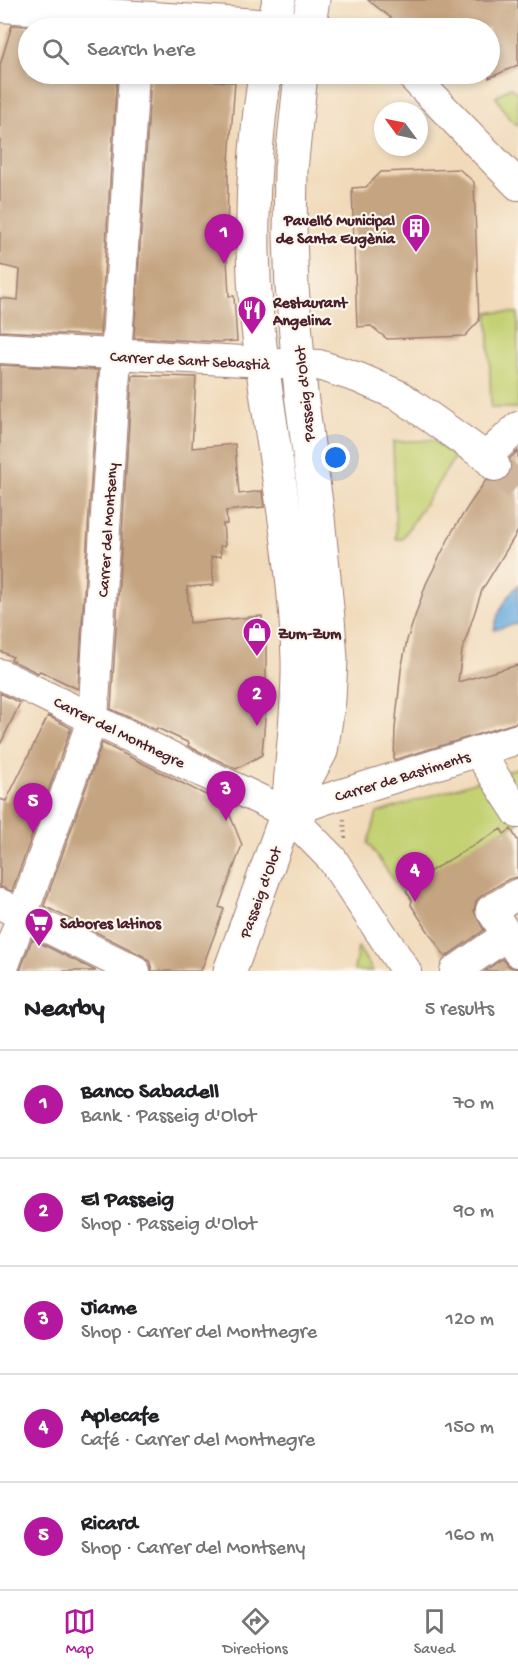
<!DOCTYPE html>
<html lang="en">
<head>
<meta charset="utf-8">
<style>
	:root { --surface:#fff; --page:#f2f2f2; --text:#202124; --muted:#757577; --line:#e0e0e0; --accent:#b5179e }
	body { margin:0; font-family:"Gochi Hand",sans-serif; background:var(--page); color:var(--text) }
	.compass { position:absolute; left:374px; top:102px; width:54px; height:54px; border-radius:50%; background:var(--surface); box-shadow:0 3px 9px #0003; rotate:303deg }
	.you { position:absolute; left:336px; top:458px; width:21px; height:21px; margin:-15px; border:4px solid #fff; border-radius:50%; background:#1a73e8; box-shadow:0 0 0 9px #1a73e833 }
	.badge { display:grid; place-items:center; width:39px; height:39px; border-radius:50%; background:var(--accent); color:#fff; font-size:20px; font-weight:700 }
	.pin { position:absolute; translate:-50% -50px; filter:drop-shadow(0 2px 3px #0008) }
	.pin::after { content:''; position:absolute; top:32px; width:21px; height:18px; background:inherit; clip-path:polygon(0 0,100% 0,50% 100%) }
	.list { margin:0; padding:0; list-style:none }
	h2 { display:flex; justify-content:space-between; align-items:center; height:78px; margin:0; padding:0 24px; font-size:26px }
	h2 small { font-size:20px; font-weight:400; color:var(--muted) }
	.list li { display:grid; grid-template-columns:39px 1fr auto; gap:18px; align-items:center; box-sizing:border-box; height:108px; padding:0 24px; border-top:2px solid var(--line) }
	.list b { display:block; font-size:22px; white-space:nowrap }
	.list p { margin:0; font-size:20px; white-space:nowrap; color:var(--muted) }
	.list em { font-size:20px; font-style:normal; color:var(--muted) }
	.icon { flex:none; width:33px; height:33px; fill:none; stroke:currentColor; stroke-width:2; stroke-linecap:round; stroke-linejoin:round }
	.map { position:relative; flex:none; width:518px; height:971px; overflow:hidden }
	.search { position:absolute; background:var(--surface); box-shadow:0 3px 9px #0003; left:18px; right:18px; top:18px; height:66px; display:flex; align-items:center; gap:15px; box-sizing:border-box; padding:0 21px; border-radius:33px; color:var(--muted); font-size:22px }
	.sheet { height:618px; background:var(--surface) }
	nav { display:flex; justify-content:space-around; align-items:center; box-sizing:border-box; height:84px; border-top:2px solid var(--line); background:var(--surface); font-size:16px; color:var(--muted) }
	nav a { display:grid; justify-items:center; gap:3px }
	nav .on { color:var(--accent) }
	.map>svg:first-child { display:block }
</style>
</head>
<body>
<div class="map">
<svg width="518" height="971" viewBox="0 0 518 971">
	<rect width="100%" height="100%" fill="#fbf7ec"/>
	<filter id="ink" filterUnits="userSpaceOnUse"><feTurbulence type="fractalNoise" baseFrequency=".0167" numOctaves="2"/><feDisplacementMap in="SourceGraphic" scale="12" xChannelSelector="R" yChannelSelector="G"/><feConvolveMatrix kernelMatrix="1 2 1 2 8 2 1 2 1" color-interpolation-filters="sRGB"/></filter>
	<filter id="wash" filterUnits="userSpaceOnUse"><feTurbulence type="fractalNoise" baseFrequency=".008" numOctaves="4" result="noise"/><feDisplacementMap in="SourceGraphic" scale="24" xChannelSelector="R" yChannelSelector="G"/><feGaussianBlur stdDeviation="1.35" result="paint"/><feColorMatrix in="noise" values="0 0 0 0 0 0 0 0 0 0 0 0 0 0 0 0 0 1.4 0 .05"/><feComposite in="paint" operator="in"/></filter>
	<g filter="url(#wash)">
		<rect width="100%" height="100%" fill="#f1daba"/>
		<path fill="#e0d3b4" d="M150,74H230L229,81L155,77H150Z"/>
		<path fill="#c4d173" stroke="#87784f" stroke-width="1.5" d="M510,87L518,94V126L508,117L496,97Z
			M488,312L518,313V408H491Z
			M432,440L455,457L402,539H396L393,442Z
			M518,768V823L401,891L368,843L377,813Z
			M358,947L373,971H354Z"/>
		<path fill="#68acdd" stroke="#596684" stroke-width="1.5" d="M518,585V623L494,630C497,612 506,598 518,585Z"/>
		<g id="blocks">
			<path fill="#c5a481" d="M368,0H518V65L489,78V28H404Z
				M12,25L28,26V74H117L100,336L0,331V298L18,300L20,270L0,265V65Z
				M155,74H192L191,80L235,82L228,173L227,259L229,296H234L237,341L220,342L134,338L151,77H155Z
				M459,169L474,182L479,321L465,336L387,339L371,326L357,327L352,188L366,187L381,172Z
				M0,365L98,370L78,689L40,671L38,673L11,660L13,657L0,651Z
				M132,375L196,377L192,448L235,444L239,494L262,491L264,507L226,511L227,524H223L225,546H220L221,556L211,557L214,585L187,587L190,623L262,616L263,644H266V681L268,683L262,755L236,769L188,746L189,743L157,728L156,730L111,709Z
				M518,451V531L482,590L462,651L458,682L518,665V722L394,760L395,729L401,670L407,640L426,584L453,530L469,505L486,480L499,483L508,478L512,470L510,458Z
				M0,693L20,703L0,745Z
				M48,716L71,728L12,891L0,887V799L6,801Z
				M102,743L226,805L242,845L219,907L224,909L201,971H152L150,962L143,956L44,906Z
				M501,829L504,834L511,829L518,841V877L509,879L482,895L476,901L474,911L484,930L445,957L411,905L412,900L406,891L419,883L417,879Z
				M32,939L96,971H20Z
				M502,959L510,967L518,969V971H485Z"/>
		</g>
	</g>
	<g filter="url(#ink)">
		<use href="#blocks" fill-opacity="0" stroke="#9e7c72" stroke-width="1.5"/>
		<g fill="none" stroke-linecap="round" stroke-linejoin="round">
			<path stroke="#d0b59d" stroke-width="30" stroke-dasharray="30 15" stroke-linecap="butt" d="M495,466L518,487"/>
			<g stroke="#9e7c72" stroke-width="32">
				<path id="minor" d="M0,7L319,28
					M410,74L518,185
					M0,348L319,365L359,378L400,396L486,457L495,466
					M486,457L518,427
					M0,674L287,813L332,859L406,971
					M478,751L518,813
					M287,813L323,800L518,739
					M518,894L491,910L518,952
					M0,904L135,971
					M2,971L93,718L134,74
					M455,971L507,935"/>
			</g>
			<g stroke="#9e7c72" stroke-width="35">
				<path id="major" d="M273,28L279,0
					M308,28L313,0
					M265,74C253,153 249,237 257,318C268,432 295,545 298,660C299,706 292,754 289,800
					M230,971L287,813L321,751L329,700L331,659L328,618L318,518L301,394L292,287L290,236L291,169L301,74"/>
			</g>
			<path stroke="#9e7c72" stroke-width="4" stroke-dasharray="1.5 4.5" stroke-linecap="butt" d="M344,819L345,838"/>
			<use href="#minor" stroke="#fff" stroke-width="30"/>
			<use href="#major" stroke="#fff" stroke-width="33"/>
		</g>
	</g>
	<defs>
		<g id="building-pin" transform="scale(1.5)"><path d="M0 17L-7.5 6A9.5 9.5 0 1 1 7.5 6Z" fill="#b5179e" stroke="#fbf7ec"/><path d="M-4-6H4V6H1V3H-1V6H-4ZM-2.5-4.3h1.7v1.8h-1.7ZM.8-4.3h1.7v1.8H.8ZM-2.5-1h1.7V.8h-1.7ZM.8-1h1.7V.8H.8Z" fill="#fff"/></g>
		<g id="restaurant-pin" transform="scale(1.5)"><path d="M0 17L-7.5 6A9.5 9.5 0 1 1 7.5 6Z" fill="#b5179e" stroke="#fbf7ec"/><path d="M-5-6h1v4h1v-4h1v4h1v-4h1v5L-1.5 .5V6h-2V.5L-5-1ZM5-6V6H3V1.5H1.5Q1.5-4 5-6Z" fill="#fff"/></g>
		<g id="shop-pin" transform="scale(1.5)"><path d="M0 17L-7.5 6A9.5 9.5 0 1 1 7.5 6Z" fill="#b5179e" stroke="#fbf7ec"/><path d="M-5-2.5h2.3a2.7 3.5 0 0 1 5.4 0H5L5.5 6h-11ZM-1.5-2.5h3a1.5 2.3 0 0 0-3 0Z" fill="#fff"/></g>
		<g id="supermarket-pin" transform="scale(1.5)"><path d="M0 17L-7.5 6A9.5 9.5 0 1 1 7.5 6Z" fill="#b5179e" stroke="#fbf7ec"/><path d="M-6-5.5h2.5l.6 2H6L4.5 2H-2.5L-4.4-4H-6ZM-1.5 3.2a1.3 1.3 0 1 0 .1 0ZM3 3.2a1.3 1.3 0 1 0 .1 0Z" fill="#fff"/></g>
	</defs>
	<g fill-rule="evenodd">
		<use href="#building-pin" x="416" y="228"/>
		<use href="#restaurant-pin" x="252" y="310"/>
		<use href="#shop-pin" x="257" y="632"/>
		<use href="#supermarket-pin" x="39" y="922"/>
	</g>
	<g text-anchor="middle" stroke-width="4.5" stroke-linejoin="round" paint-order="stroke">
		<g font-size="16" font-weight="bold" fill="#4a1f2b" stroke="#fbf7ec" text-anchor="start">
			<text x="395" y="225" text-anchor="end">Pavelló Municipal<tspan x="395" dy="18">de Santa Eugènia</tspan></text>
			<text x="273" y="307">Restaurant<tspan x="273" dy="18">Angelina</tspan></text>
			<text x="278" y="638">Zum-Zum</text>
			<text x="60" y="928">Sabores latinos</text>
		</g>
		<g font-size="16" fill="#4a1f2b" stroke="#fbf7ec">
			<text transform="translate(190 359) rotate(3)" y="6">Carrer de Sant Sebastià</text>
			<text transform="translate(303 394) rotate(-96)" y="6">Passeig d'Olot</text>
			<text transform="translate(106 530) rotate(-86)" y="6">Carrer del Montseny</text>
			<text transform="translate(120 731) rotate(26)" y="6">Carrer del Montnegre</text>
			<text transform="translate(402 775) rotate(-17)" y="6">Carrer de Bastiments</text>
			<text transform="translate(259 892) rotate(-70)" y="6">Passeig d'Olot</text>
		</g>
	</g>
</svg>
<svg class="compass" viewBox="-18 -18 36 36"><path d="M0-13l5 13h-10z" fill="#e53935"/><path d="M0 13l5-13h-10z" fill="#757577"/></svg>
<div class="you"></div>
<div class="pin badge" style="left:224px;top:264px">1</div>
<div class="pin badge" style="left:257px;top:726px">2</div>
<div class="pin badge" style="left:226px;top:821px">3</div>
<div class="pin badge" style="left:415px;top:902px">4</div>
<div class="pin badge" style="left:33px;top:833px">5</div>
<div class="search"><svg class="icon" aria-label="search" viewBox="0 0 24 24"><circle cx="10" cy="10" r="6"/><path d="M15 15l6 6"/></svg>Search here</div>
</div>
<section class="sheet">
<h2>Nearby<small>5 results</small></h2>
<ul class="list">
<li><span class="badge">1</span><div><b>Banco Sabadell</b><p>Bank · Passeig d'Olot</p></div><em>70 m</em></li>
<li><span class="badge">2</span><div><b>El Passeig</b><p>Shop · Passeig d'Olot</p></div><em>90 m</em></li>
<li><span class="badge">3</span><div><b>Jiame</b><p>Shop · Carrer del Montnegre</p></div><em>120 m</em></li>
<li><span class="badge">4</span><div><b>Aplecafe</b><p>Café · Carrer del Montnegre</p></div><em>150 m</em></li>
<li><span class="badge">5</span><div><b>Ricard</b><p>Shop · Carrer del Montseny</p></div><em>160 m</em></li>
</ul>
</section>
<nav>
<a class="on"><svg class="icon" aria-label="map" viewBox="0 0 24 24"><path d="M3 6l6-2 6 2 6-2v14l-6 2-6-2-6 2zM9 4v14M15 6v14"/></svg>Map</a>
<a><svg class="icon" aria-label="directions" viewBox="0 0 24 24"><path d="M12 3l9 9-9 9-9-9zM9 14v-3h6M13 9l2 2-2 2"/></svg>Directions</a>
<a><svg class="icon" aria-label="saved" viewBox="0 0 24 24"><path d="M7 4h10v16l-5-4-5 4z"/></svg>Saved</a>
</nav>
</body>
</html>
